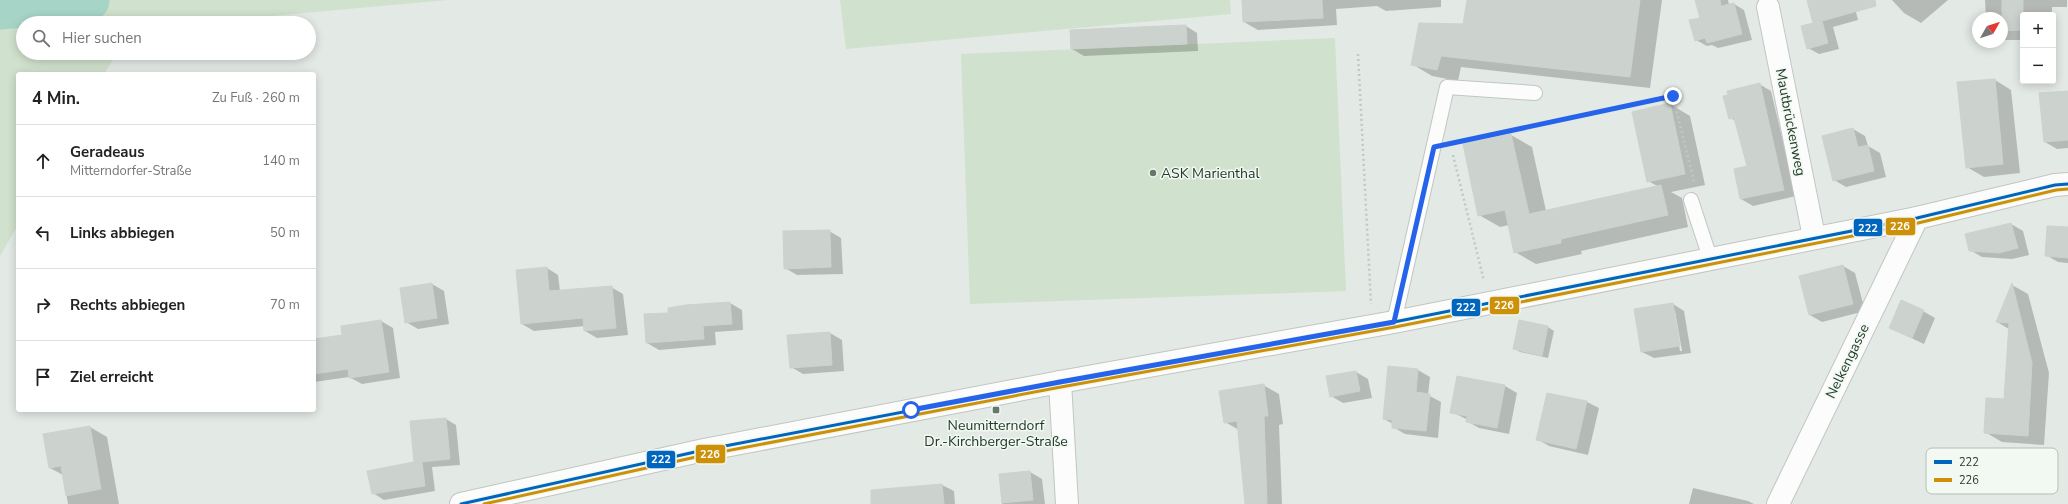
<!DOCTYPE html>
<html lang="de">
<head>
<meta charset="utf-8">
<style>
	:root { --surface:#fff; --page:#f2f2f2; --text:#222; --muted:#767676; --line:#e0e0e0 }
	body { margin:0; font-family:"Nunito Sans",sans-serif; background:var(--page); color:var(--text) }
	.controls { position:absolute; right:12px; top:12px; display:grid; overflow:hidden; border-radius:4px; box-shadow:0 2px 10px #0003 }
	.controls button { width:36px; height:36px; display:grid; place-items:center; padding:0; border:0; border-bottom:1px solid var(--line); background:var(--surface); color:var(--text); font:20px sans-serif }
	.compass { position:absolute; left:1972px; top:12px; width:36px; height:36px; border-radius:50%; background:var(--surface); box-shadow:0 2px 10px #0003; rotate:51deg }
	.stop { position:absolute; width:12px; height:12px; margin:-9px; border:3px solid #2563eb; border-radius:50%; background:#fff }
	.stop.end { background:#2563eb; border-color:#fff; box-shadow:0 1px 4px #0008 }
	.list { margin:0; padding:0; list-style:none }
	h2 { display:flex; justify-content:space-between; align-items:center; height:52px; margin:0; padding:0 16px; font-size:17px }
	h2 small { font-size:13px; font-weight:400; color:var(--muted) }
	.list li { display:grid; grid-template-columns:26px 1fr auto; gap:12px; align-items:center; box-sizing:border-box; height:72px; padding:0 16px; border-top:1px solid var(--line) }
	.list b { display:block; font-size:15px; white-space:nowrap }
	.list p { margin:0; font-size:13px; white-space:nowrap; color:var(--muted) }
	.list em { font-size:13px; font-style:normal; color:var(--muted) }
	.icon { flex:none; width:22px; height:22px; fill:none; stroke:currentColor; stroke-width:2; stroke-linecap:round; stroke-linejoin:round }
	.map { position:relative; flex:none; width:2068px; height:504px; overflow:hidden }
	.search { position:absolute; background:var(--surface); box-shadow:0 2px 10px #0003; left:16px; top:16px; width:300px; height:44px; display:flex; align-items:center; gap:10px; box-sizing:border-box; padding:0 14px; border-radius:22px; color:var(--muted); font-size:15px }
	.panel { position:absolute; background:var(--surface); box-shadow:0 2px 10px #0003; left:16px; top:72px; width:300px; height:340px; border-radius:4px }
	.map>svg:first-child { display:block }
</style>
</head>
<body>
<div class="map">
<svg width="2068" height="504" viewBox="0 0 2068 504">
	<rect width="100%" height="100%" fill="#e3e9e4"/>
	<path fill="#d0e1cd" d="M0,0H447L192,23H23V53H117L104,74H18V225L0,256Z
		M840,0H1230L1231,14L846,49Z
		M1335,38L1346,291L970,304L961,54Z"/>
	<path fill="#0003" fill-rule="evenodd" d="M1243,0H1441V7L1386,11L1377,6L1336,9L1337,25L1258,30L1244,22Z
		M1468,0H1662L1650,88L1461,67L1458,81L1432,76L1412,64L1464,25Z
		M1696,0H1728L1729,5L1734,4L1744,10L1752,40L1718,48L1712,45L1707,46L1696,40L1701,18Z
		M1808,0H1853L1858,20L1833,27L1839,49L1819,54L1808,48L1814,24Z
		M1892,0H1948L1921,23L1904,13Z
		M1985,0H2067V7H2052V15H2023V40H2003L2002,18H1986Z
		M1186,26L1197,33L1198,51L1084,56L1072,49Z
		M1995,80L2011,90L2020,173L1984,177L1967,167Z
		M1759,84L1771,91L1796,196L1753,206L1741,199L1748,167L1736,121L1730,118Z
		M2068,92V148L2057,149L2045,142Z
		M1670,104L1690,116L1705,185L1671,192L1682,198L1688,227L1581,251L1582,254L1536,264L1515,252L1509,225L1500,227L1479,215L1511,135L1532,147L1546,211L1659,187L1648,181Z
		M1853,129L1865,136L1868,146L1880,153L1886,177L1846,187L1834,180Z
		M2011,224L2023,231L2029,255L2012,259L1982,257L1970,250L1966,235Z
		M2068,228V263L2058,262L2046,255Z
		M829,231L841,238L843,274L797,275L785,268Z
		M1843,266L1855,273L1865,311L1822,322L1810,315L1801,277Z
		M547,268L558,275L560,291L611,287L623,294L628,335L597,338L585,331V326L534,331L522,324Z
		M432,284L444,291L449,324L418,329L406,322Z
		M2012,285L2028,294L2049,373L2044,445L2002,442L1985,432L2005,400L2009,329L1997,322Z
		M730,303L742,310L743,330L715,332L716,345L659,350L647,343L669,314Z
		M1673,304L1684,311L1691,353L1654,358L1642,352ZM1673,311H1675L1682,351H1680Z
		M1923,311L1935,318L1924,344L1890,328Z
		M381,321L393,328L400,378L362,384L349,377L314,382V340L344,336Z
		M1520,321L1548,327L1554,331L1548,358L1520,352L1514,348Z
		M830,333L842,340L844,371L803,374L791,367Z
		M1389,367L1418,370L1430,377L1428,395L1441,402L1438,438L1405,434L1393,427V424L1384,419Z
		M1356,372L1368,379L1372,398L1343,403L1331,396Z
		M1263,385L1279,394L1283,424L1279,425L1282,504H1246L1239,430L1225,422Z
		M1505,386L1517,393L1509,434L1479,428L1467,421L1468,420L1452,412Z
		M1548,394L1587,402L1599,408L1588,455L1549,446L1537,439Z
		M446,419L456,425L460,465L432,467L435,491L384,500L373,493L415,463Z
		M90,427L107,437L119,504H68L63,475L50,468Z
		M1030,472L1042,479L1045,504H1002L1000,475Z
		M942,485L954,491L955,504H906Z
		M1693,488L1748,501L1754,504H1689Z"/>
	<g fill="none" stroke-linecap="round" stroke-linejoin="round">
		<path stroke="#a6d5c7" stroke-width="43" d="M0,8L88,0"/>
	</g>
	<path fill="#ccd2cd" stroke="#ccd2cd" d="M1242,0H1322L1323,18L1243,22Z
		M1467,0H1640L1630,77L1441,56L1437,70L1411,65L1419,23L1463,24Z
		M1695,0H1720L1721,6L1734,3L1742,34L1707,43L1705,38L1695,41L1689,20L1700,18Z
		M1807,0H1875L1876,6L1822,21L1828,43L1807,49L1801,26L1813,23Z
		M2002,0H2023V30L2002,31Z
		M1186,25L1187,44L1071,49L1070,30Z
		M1995,79L2003,164L1966,168L1957,82Z
		M1760,83L1784,190L1740,199L1734,169L1747,166L1734,118L1729,119L1723,96L1728,95L1727,91Z
		M2068,91V140L2044,142L2039,93Z
		M1670,103L1685,174L1647,182L1632,112Z
		M1853,128L1858,147L1868,145L1874,171L1833,181L1822,136Z
		M1511,134L1529,214L1661,185L1668,215L1561,239V243L1514,253L1505,210L1478,216L1463,144Z
		M2011,223L2018,248L1999,253L1969,251L1965,234Z
		M2047,226L2068,227V258L2045,256Z
		M830,230L831,267L784,269L783,231Z
		M1843,265L1853,304L1809,315L1799,276Z
		M547,267L549,291L612,286L616,328L584,331L583,318L521,324L516,270Z
		M432,283L437,318L405,323L400,288Z
		M2012,283L2032,363L2028,436L1984,433L1986,398L2004,399L2009,323L1996,322Z
		M1901,300L1924,310L1912,338L1889,328Z
		M730,302L732,324L703,326L704,339L646,343L644,314L668,313V308L686,305Z
		M1673,303L1680,346L1641,352L1634,309Z
		M381,320L389,372L349,378L348,369L314,374V339L342,335L341,326Z
		M1519,320L1548,326L1542,356L1513,349Z
		M830,332L832,365L790,368L787,335Z
		M1388,366L1418,369L1416,392L1430,394L1426,431L1392,428V420L1383,419Z
		M1356,371L1360,391L1330,397L1326,376Z
		M1457,376L1505,385L1497,428L1466,422L1467,416L1450,413Z
		M1264,384L1268,416H1264L1267,504H1245L1237,421L1224,423L1219,391Z
		M1547,393L1587,401L1576,449L1536,440Z
		M446,418L450,459L422,462L425,486L372,494L367,471L414,462L410,421Z
		M90,426L101,489L66,496L61,466L49,468L43,434Z
		M1030,471L1033,500L1002,503L999,474Z
		M942,484L944,504H871V490Z"/>
	<g fill="none" stroke-linecap="round" stroke-linejoin="round">
		<g stroke="#c0c6c1" stroke-width="16">
			<path id="service" d="M1691,200L1710,258
				M1394,322L1447,87L1535,93"/>
		</g>
		<g stroke="#c0c6c1" stroke-width="24">
			<path id="minor" d="M1768,7L1814,237
				M1060,382L1067,504
				M1778,504L1917,218"/>
		</g>
		<g stroke="#c0c6c1" stroke-width="24">
			<path id="tertiary" d="M461,504L704,450L1060,382L1394,322L1917,218L2055,185L2068,184"/>
		</g>
		<path stroke="#c0c9c2" stroke-width="2.5" stroke-dasharray="2 3" stroke-linecap="butt" d="M1358,54L1371,304
			M1454,143L1673,96L1694,182
			M1453,155L1484,281"/>
		<use href="#service" stroke="#fbfcfb" stroke-width="14"/>
		<use href="#minor" stroke="#fbfcfb" stroke-width="22"/>
		<use href="#tertiary" stroke="#fbfcfb" stroke-width="22"/>
		<g stroke="#f2f8f2" stroke-width="6">
			<path id="bus-1" d="M461,504L704,450L1060,382L1394,322L1917,218L2055,185L2068,184"/>
		</g>
		<g stroke="#f2f8f2" stroke-width="6">
			<path id="bus-2" d="M484,504L705,455L1061,387L1395,327L1918,223L2056,190L2068,189"/>
		</g>
		<use href="#bus-1" stroke="#0065bd" stroke-width="3"/>
		<use href="#bus-2" stroke="#cc9108" stroke-width="3"/>
	</g>
	<g fill="none" stroke-linecap="round" stroke-linejoin="round">
		<path stroke="#2563eb" stroke-width="5" d="M911,410L1060,382L1394,322L1434,147L1673,96"/>
	</g>
	<g fill="#66786b" stroke="#f2f8f2" stroke-width="1.5">
		<circle cx="1153" cy="173" r="4"/>
		<rect x="992" y="406" width="8" height="8" rx="2"/>
	</g>
	<g text-anchor="middle" stroke-width="3" stroke-linejoin="round" paint-order="stroke">
		<g font-size="14" fill="#223b2a" stroke="#f2f8f2">
			<text transform="translate(1791 122) rotate(79)" y="5">Mautbrückenweg</text>
			<text transform="translate(1847 361) rotate(-64)" y="5">Nelkengasse</text>
		</g>
		<g font-size="14" fill="#223b2a" stroke="#f2f8f2" text-anchor="start">
			<text x="1161" y="178">ASK Marienthal</text>
			<text x="996" y="430" text-anchor="middle">Neumitterndorf<tspan x="996" dy="16">Dr.-Kirchberger-Straße</tspan></text>
		</g>
	</g>
	<rect x="1926" y="448" width="132" height="46" rx="6" fill="#f2f8f2" stroke="#b4bfb6" stroke-width="1"/>
	<rect x="1934" y="460" width="18" height="4" fill="#0065bd"/>
	<rect x="1934" y="478" width="18" height="4" fill="#cc9108"/>
	<g font-size="11" fill="#223b2a">
		<text x="1959" y="466">222</text>
		<text x="1959" y="484">226</text>
	</g>
	<g stroke="#f2f8f2" stroke-width="1.5">
		<rect x="1885" y="217" width="31" height="19" rx="4" fill="#cc9108"/>
		<rect x="1853" y="218" width="30" height="19" rx="4" fill="#0065bd"/>
		<rect x="1489" y="296" width="31" height="19" rx="4" fill="#cc9108"/>
		<rect x="1451" y="298" width="30" height="19" rx="4" fill="#0065bd"/>
		<rect x="695" y="444" width="31" height="20" rx="4" fill="#cc9108"/>
		<rect x="646" y="450" width="30" height="19" rx="4" fill="#0065bd"/>
	</g>
	<g font-size="11" text-anchor="middle" font-weight="bold" fill="#fff">
		<text x="1900" y="230">226</text>
		<text x="1868" y="232">222</text>
		<text x="1504" y="309">226</text>
		<text x="1466" y="311">222</text>
		<text x="710" y="458">226</text>
		<text x="661" y="463">222</text>
	</g>
</svg>
<div class="controls">
<button>+</button>
<button>−</button>
</div>
<svg class="compass" viewBox="-18 -18 36 36"><path d="M0-13l5 13h-10z" fill="#e53935"/><path d="M0 13l5-13h-10z" fill="#767676"/></svg>
<div class="stop" style="left:911px;top:410px"></div>
<div class="stop end" style="left:1673px;top:96px"></div>
<div class="search"><svg class="icon" aria-label="search" viewBox="0 0 24 24"><circle cx="10" cy="10" r="6"/><path d="M15 15l6 6"/></svg>Hier suchen</div>
<section class="panel">
<h2>4 Min.<small>Zu Fuß · 260 m</small></h2>
<ul class="list">
<li><svg class="icon" aria-label="ahead" viewBox="0 0 24 24"><path d="M12 20V5M6 11l6-6 6 6"/></svg><div><b>Geradeaus</b><p>Mitterndorfer-Straße</p></div><em>140 m</em></li>
<li><svg class="icon" aria-label="left" viewBox="0 0 24 24"><path d="M17 20v-9H6M10 6l-5 5 5 5"/></svg><div><b>Links abbiegen</b></div><em>50 m</em></li>
<li><svg class="icon" aria-label="right" viewBox="0 0 24 24"><path d="M7 20v-9h11M14 6l5 5-5 5"/></svg><div><b>Rechts abbiegen</b></div><em>70 m</em></li>
<li><svg class="icon" aria-label="arrive" viewBox="0 0 24 24"><path d="M6 21V4h12l-3 4 3 4H6"/></svg><div><b>Ziel erreicht</b></div></li>
</ul>
</section>
</div>
</body>
</html>
